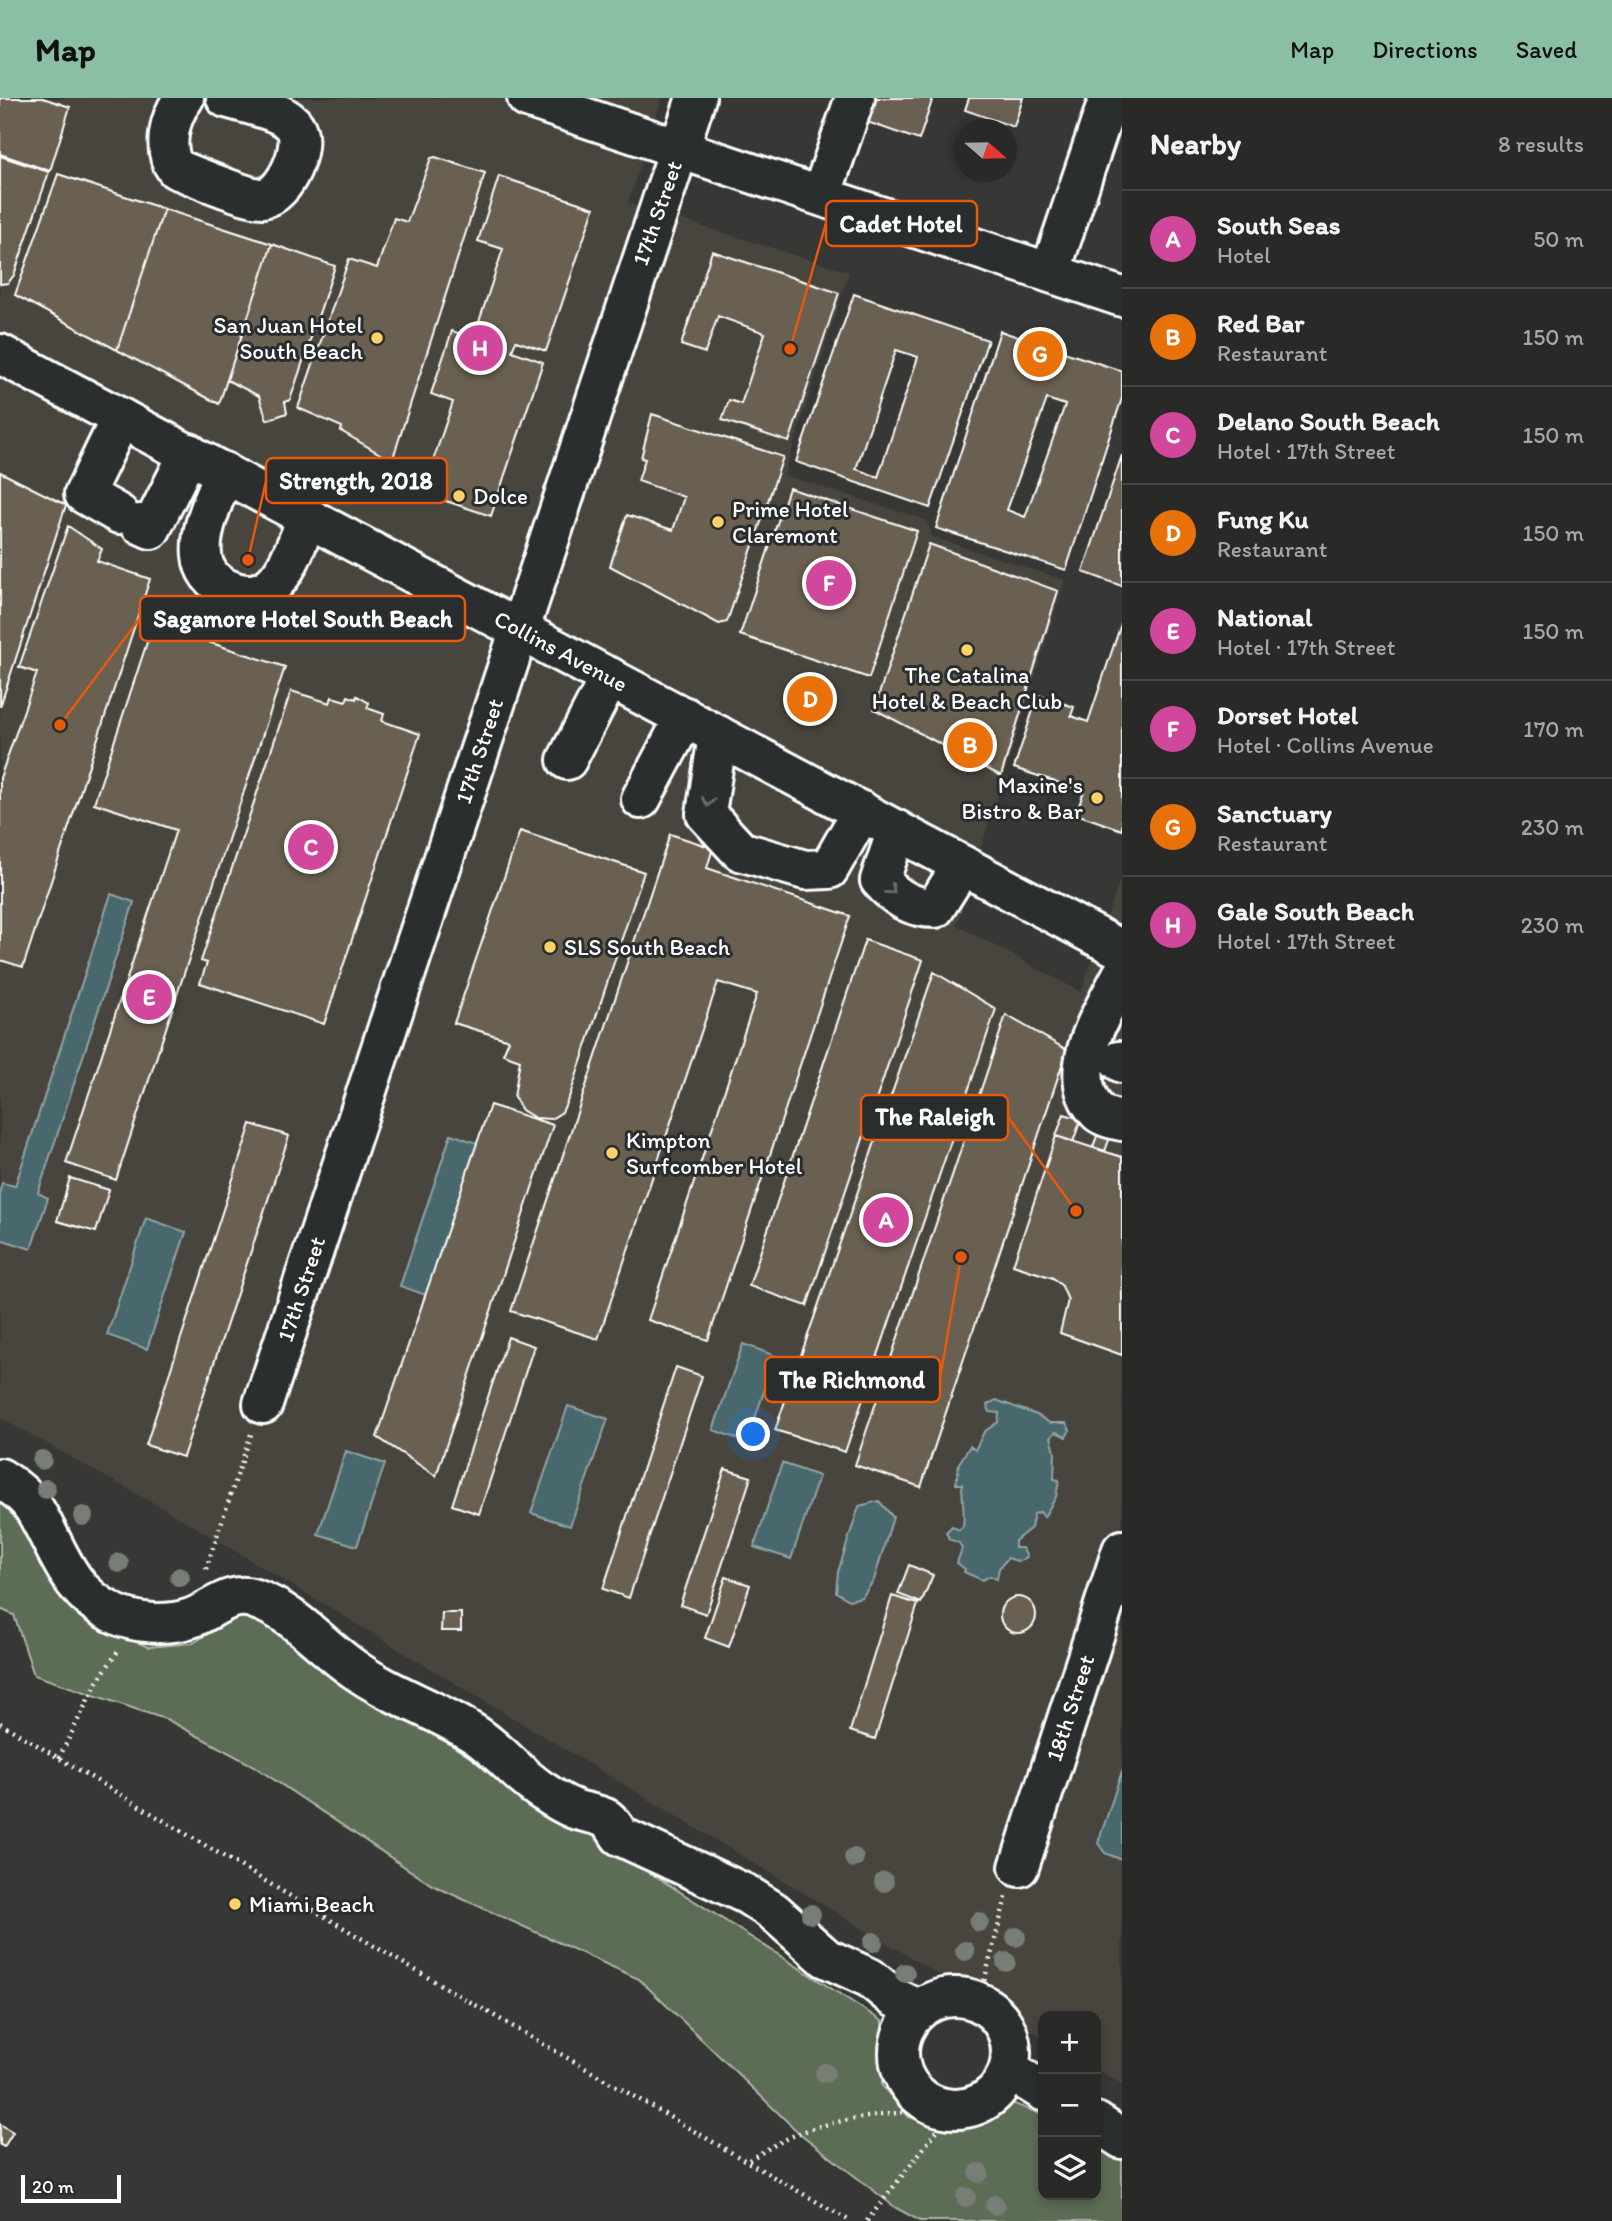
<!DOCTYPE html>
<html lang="en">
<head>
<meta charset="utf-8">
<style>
	:root { --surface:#292928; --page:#313130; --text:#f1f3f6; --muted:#a5a6a8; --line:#454545; --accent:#8abfa5 }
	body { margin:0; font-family:Itim,sans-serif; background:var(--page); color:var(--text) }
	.controls { position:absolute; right:21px; bottom:21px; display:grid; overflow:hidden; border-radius:14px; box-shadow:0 4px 10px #0003 }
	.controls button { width:63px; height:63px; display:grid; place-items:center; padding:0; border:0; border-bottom:2px solid var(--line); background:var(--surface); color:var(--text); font:35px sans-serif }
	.compass { position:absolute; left:954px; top:21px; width:63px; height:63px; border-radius:50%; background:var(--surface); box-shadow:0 4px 10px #0003; rotate:110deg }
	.scale { position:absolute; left:21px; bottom:18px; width:100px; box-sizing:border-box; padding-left:7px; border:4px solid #fff; border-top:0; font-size:19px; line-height:24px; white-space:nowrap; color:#fff; -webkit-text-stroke:5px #2a2d2e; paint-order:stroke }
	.you { position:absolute; left:754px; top:1337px; width:24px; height:24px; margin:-18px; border:5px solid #fff; border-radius:50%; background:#1a73e8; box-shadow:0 0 0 10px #1a73e833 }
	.badge { display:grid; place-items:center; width:46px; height:46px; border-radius:50%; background:var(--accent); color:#fff; font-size:23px; font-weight:700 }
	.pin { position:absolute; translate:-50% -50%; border:4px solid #fff; box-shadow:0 2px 7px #0006 }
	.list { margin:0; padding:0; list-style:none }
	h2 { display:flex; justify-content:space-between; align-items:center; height:91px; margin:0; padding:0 28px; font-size:30px }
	h2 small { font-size:23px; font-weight:400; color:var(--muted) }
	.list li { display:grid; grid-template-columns:46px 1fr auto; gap:21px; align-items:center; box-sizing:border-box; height:98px; padding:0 28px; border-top:2px solid var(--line) }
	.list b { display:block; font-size:26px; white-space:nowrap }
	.list p { margin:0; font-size:23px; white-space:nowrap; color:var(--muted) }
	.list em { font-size:23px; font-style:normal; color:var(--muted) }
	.icon { flex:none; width:38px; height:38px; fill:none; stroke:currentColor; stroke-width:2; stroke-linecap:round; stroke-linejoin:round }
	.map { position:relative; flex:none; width:1122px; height:2123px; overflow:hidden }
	header { display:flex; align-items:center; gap:42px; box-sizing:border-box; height:98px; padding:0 35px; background:var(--accent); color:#111 }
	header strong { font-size:33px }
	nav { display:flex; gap:38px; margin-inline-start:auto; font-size:24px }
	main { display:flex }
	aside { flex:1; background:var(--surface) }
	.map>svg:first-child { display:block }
</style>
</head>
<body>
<header>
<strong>Map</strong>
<nav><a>Map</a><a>Directions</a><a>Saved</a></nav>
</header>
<main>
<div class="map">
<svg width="1122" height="2123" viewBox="0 0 1122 2123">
	<rect width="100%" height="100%" fill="#373735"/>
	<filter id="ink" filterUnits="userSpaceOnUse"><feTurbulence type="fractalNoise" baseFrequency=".0143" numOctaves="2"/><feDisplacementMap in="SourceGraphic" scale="14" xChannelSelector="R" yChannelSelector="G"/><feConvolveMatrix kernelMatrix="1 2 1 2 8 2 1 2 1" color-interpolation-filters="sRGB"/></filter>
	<g filter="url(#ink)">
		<path fill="#46443d" d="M0,0H662L628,105L849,174L784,377L926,422L933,439L1065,482L957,827L1081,894L1122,776V1986L1096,1971V1918H1043V1939L187,1424L0,1320Z"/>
		<path fill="#5d6c54" stroke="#aeb6aa" stroke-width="2" d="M0,1397L12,1405L38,1457L80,1519L148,1549L193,1545L239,1517L280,1531L454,1649L882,1923V1988L909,2019L961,2032L1004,2002L1043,2017V2097H1096V2046L1122,2061V2123H920L896,2110L798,2034L639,1881L432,1787L252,1667L168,1622L34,1577L14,1517L0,1511Z"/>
		<path fill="#4a686d" stroke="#92a4a7" stroke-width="2" d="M111,796L134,804L38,1095L48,1100L31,1151L0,1141V1092L2,1085L15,1088Z
			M451,1036L477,1045L426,1197L400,1188Z
			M146,1120L186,1134L147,1251L107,1237Z
			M743,1246L776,1258L747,1344L713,1332Z
			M996,1302L1037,1317L1050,1325H1066L1070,1332L1066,1339L1056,1334L1051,1339L1055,1354L1054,1381L1059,1382L1056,1399L1044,1419L1040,1414L1034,1416L1031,1430L1015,1443V1450H1022L1027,1459L1019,1464L1008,1460L999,1470L997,1481L990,1478L982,1482L964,1474L965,1471L957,1465L962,1450L959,1445L949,1441L946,1434L952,1428L959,1432L963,1428C965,1418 962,1397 962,1386H956L959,1365L970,1348L975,1352L984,1334L998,1324L999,1315L990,1314L987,1307Z
			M568,1308L608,1321L570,1428L531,1415Z
			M346,1353L385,1366L357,1448L318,1436Z
			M782,1365L819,1378L791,1461L754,1449Z
			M879,1403L893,1419L874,1482L862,1499L849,1502L836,1494L838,1474L859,1408Z
			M1122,1673V1762L1105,1755L1098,1745Z"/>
		<path fill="#696151" stroke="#fff" stroke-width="2" fill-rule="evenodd" d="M0,0H43L70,9L50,73L0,56Z
			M872,0H933L919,42L864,23Z
			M969,0H1023L1014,29L965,12Z
			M0,58L49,74L14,177L8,185L0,186Z
			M435,59L485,75L392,363L341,333L342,329L298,310L349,161L377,170L394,120L407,124L431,60Z
			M58,76L164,111L117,252L15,197Z
			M499,78L594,110L546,253L516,243L512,253L543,264L491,418L422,395L453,304L431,296L452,233L494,247L497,237L477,230L503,151L478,143Z
			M164,111L272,146L219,306L117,252Z
			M272,146L335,168L290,302L285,304L287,315L267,322L259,298L227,282Z
			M712,153L839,195L789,344L722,322L729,302L741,306L765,235L718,218L705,255L681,247Z
			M854,196L988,242L930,410L796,364ZM896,252L918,259L878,379L856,371Z
			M1000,233L1122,273V300L1066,472L936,430ZM1047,301L1065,307L1025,419L1007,412Z
			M652,316L783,359L727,524L719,526L610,468L627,417L673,432L684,399L638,383L645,361L641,360Z
			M1122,357V488L1083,474Z
			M0,374L66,407L0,609Z
			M789,390L917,433L869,580L740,537Z
			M68,428L102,451L97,463L150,481L23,869L0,862V680L37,575L19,569Z
			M929,446L1058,493L1001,678L874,611Z
			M1122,523V732L1076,716L1084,693L1014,670L1038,597L1074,609L1071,618L1088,624Z
			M153,526L285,569L116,1082L66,1065L176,732L94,705Z
			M291,593L330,605L332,599L346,603L348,598L356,601L357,598L369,605L367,610L384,616L382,623L420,636L324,926L200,885L207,865L201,863Z
			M520,733L644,774L570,997L562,1014L551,1021L535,1020L522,1012L514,999L520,962L503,956L509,942L454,925Z
			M670,736L713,750L707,770L850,818L708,1242L648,1222L757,896L718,884L598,1241L511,1213Z
			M865,842L923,862L807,1208L749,1188Z
			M934,874L996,911L845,1354L775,1332Z
			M1006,917L1067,952L921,1389L855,1367Z
			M490,1007L553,1027L436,1378L377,1339Z
			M1064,1016L1081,1021L1073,1044L1056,1038Z
			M251,1026L289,1038L183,1359L146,1347Z
			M1101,1027L1113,1031L1105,1053L1093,1049Z
			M1056,1038L1122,1059V1257L1060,1235L1068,1202L1062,1188L1053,1180L1013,1167Z
			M70,1080L109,1092L96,1134L57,1123Z
			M508,1239L534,1248L479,1416L452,1407Z
			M676,1269L702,1278L629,1500L603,1491Z
			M725,1371L751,1379L706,1516L680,1507Z
			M909,1467L933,1477L921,1505L898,1496Z
			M726,1479L750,1487L729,1549L705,1540Z
			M892,1498L918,1506L875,1641L850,1633Z
			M1000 1517a18 18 0 1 1 36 0a18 18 0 1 1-36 0Z
			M442,1515H461V1533H441Z
			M0,2026L13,2034L4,2049L0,2047Z"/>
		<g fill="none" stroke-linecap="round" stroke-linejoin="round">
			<g stroke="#fff" stroke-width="44">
				<path id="minor" d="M184,0C169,19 162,52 176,71C193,77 248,101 263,100C285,98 307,47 295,29C284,12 245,6 226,0
					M527,0L1122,199
					M821,98L855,0
					M1050,175L1109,0
					M224,374C216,399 199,430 202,457C203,472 212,483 225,490C279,515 291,456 308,419
					M119,416L84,396L121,320
					M140,426L151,431L189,355
					M718,637L706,716L740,753L805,772L829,771L862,713
					M567,662L610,579
					M641,701L685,619
					M897,732L880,782C895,799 911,810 935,810L962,767
					M1122,877C1103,914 1062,975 1097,1013C1102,1019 1114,1021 1122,1023
					M1119,963L1122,965
					M263,1306L696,0
					M0,1380C13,1388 27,1398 35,1412C59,1452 67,1493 113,1515C135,1526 167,1528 191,1520C212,1513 230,1492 255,1501C296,1515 320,1548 354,1571C390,1597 433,1610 471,1634C498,1650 518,1678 544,1694C553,1700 562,1706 572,1710C582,1715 597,1715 607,1721C612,1725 617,1733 620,1738L746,1796L773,1813L826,1860L870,1880L893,1899L918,1911
					M1019,1769L1122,1452
					M899 1955a56 56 0 1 1 112 0a56 56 0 1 1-112 0Z
					M1009,1972L1043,1993
					M1096,2024L1122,2041"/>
			</g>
			<g stroke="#fff" stroke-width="44">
				<path id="major" d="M0,256L1122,852"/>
			</g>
			<path stroke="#fff" stroke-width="4.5" stroke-dasharray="2 5" stroke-linecap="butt" d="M206,1471L251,1336
				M0,1625L396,1861L850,2123
				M59,1660L97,1584L118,1553
				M979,1903L1006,1799
				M749,2062C769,2050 789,2038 811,2031C849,2018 894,2018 934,2008
				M867,2123L953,2012"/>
			<use href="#minor" stroke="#2a2d2e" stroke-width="38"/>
			<use href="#major" stroke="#2a2d2e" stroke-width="38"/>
		</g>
		<g fill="#787d75">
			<circle cx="42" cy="1362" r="10"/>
			<circle cx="46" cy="1391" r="10"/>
			<circle cx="83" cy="1418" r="10"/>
			<circle cx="119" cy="1465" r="10"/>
			<circle cx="180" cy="1479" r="10"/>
			<circle cx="854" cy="1760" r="10"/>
			<circle cx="884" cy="1784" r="10"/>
			<circle cx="811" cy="1816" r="10"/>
			<circle cx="979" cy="1824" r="10"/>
			<circle cx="1016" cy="1839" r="10"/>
			<circle cx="873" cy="1844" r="10"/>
			<circle cx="965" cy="1853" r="10"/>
			<circle cx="1006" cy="1864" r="10"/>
			<circle cx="905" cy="1875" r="10"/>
			<circle cx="825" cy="1975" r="10"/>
			<circle cx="979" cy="2075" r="10"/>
			<circle cx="966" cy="2099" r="10"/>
			<circle cx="995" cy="2107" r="10"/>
		</g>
		<defs><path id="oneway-chevron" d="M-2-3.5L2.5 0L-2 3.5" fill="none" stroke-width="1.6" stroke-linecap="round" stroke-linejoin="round" transform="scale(1.75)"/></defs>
		<g stroke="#6a6c6d">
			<use href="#oneway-chevron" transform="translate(708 704) rotate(97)"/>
			<use href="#oneway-chevron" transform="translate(891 792) rotate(41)"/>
		</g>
	</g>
	<g fill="#ffd166" stroke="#2a2d2e" stroke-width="2.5">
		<circle cx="377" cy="240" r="7"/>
		<circle cx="459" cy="398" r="7"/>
		<circle cx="718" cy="424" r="7"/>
		<circle cx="967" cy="552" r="7"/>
		<circle cx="1097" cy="700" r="7"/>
		<circle cx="550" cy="849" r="7"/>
		<circle cx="612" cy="1055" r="7"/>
		<circle cx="235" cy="1806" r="7"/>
	</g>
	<g text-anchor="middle" stroke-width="6" stroke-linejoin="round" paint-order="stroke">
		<g font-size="23" fill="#fff" stroke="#2a2d2e">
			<text transform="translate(657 115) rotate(-71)" y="8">17th Street</text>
			<text transform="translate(561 553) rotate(28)" y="8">Collins Avenue</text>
			<text transform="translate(479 653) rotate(-72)" y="8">17th Street</text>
			<text transform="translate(301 1191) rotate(-72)" y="8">17th Street</text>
			<text transform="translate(1070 1610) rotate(-72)" y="8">18th Street</text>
		</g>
		<g font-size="23" fill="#fff" stroke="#2a2d2e" text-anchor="start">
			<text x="363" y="235" text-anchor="end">San Juan Hotel<tspan x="363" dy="26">South Beach</tspan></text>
			<text x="473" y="406">Dolce</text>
			<text x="732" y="419">Prime Hotel<tspan x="732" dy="26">Claremont</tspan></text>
			<text x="967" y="585" text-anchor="middle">The Catalina<tspan x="967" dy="26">Hotel &amp; Beach Club</tspan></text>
			<text x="1083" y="695" text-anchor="end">Maxine's<tspan x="1083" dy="26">Bistro &amp; Bar</tspan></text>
			<text x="564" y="857">SLS South Beach</text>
			<text x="626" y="1050">Kimpton<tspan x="626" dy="26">Surfcomber Hotel</tspan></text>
			<text x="249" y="1814">Miami Beach</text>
		</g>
	</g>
	<path fill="none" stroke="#e8590c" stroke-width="2.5" d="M790 251L826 125M248 462L266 383M60 627L140 520M1076 1113L1008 1019M961 1159L940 1281"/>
	<g fill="#e8590c" stroke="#2a2d2e" stroke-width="2.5">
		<circle cx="790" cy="251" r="7"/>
		<circle cx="248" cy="462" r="7"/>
		<circle cx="60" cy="627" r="7"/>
		<circle cx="1076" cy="1113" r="7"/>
		<circle cx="961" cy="1159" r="7"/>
	</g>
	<g fill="#2a2d2e" stroke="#e8590c" stroke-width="2.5">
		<rect x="826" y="103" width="151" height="45" rx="7"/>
		<rect x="266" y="360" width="181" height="45" rx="7"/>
		<rect x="140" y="498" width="325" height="45" rx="7"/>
		<rect x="861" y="997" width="147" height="45" rx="7"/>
		<rect x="765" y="1259" width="175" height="45" rx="7"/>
	</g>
	<g font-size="24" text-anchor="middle" font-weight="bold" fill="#fff">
		<text x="901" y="134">Cadet Hotel</text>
		<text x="356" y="391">Strength, 2018</text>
		<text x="303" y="529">Sagamore Hotel South Beach</text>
		<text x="935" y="1027">The Raleigh</text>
		<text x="852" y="1290">The Richmond</text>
	</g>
</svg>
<div class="controls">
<button>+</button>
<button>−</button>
<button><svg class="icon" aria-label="layers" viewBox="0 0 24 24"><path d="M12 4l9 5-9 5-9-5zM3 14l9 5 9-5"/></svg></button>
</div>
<svg class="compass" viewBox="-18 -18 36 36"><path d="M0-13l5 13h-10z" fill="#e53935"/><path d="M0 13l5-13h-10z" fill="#a5a6a8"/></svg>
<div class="scale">20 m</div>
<div class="you"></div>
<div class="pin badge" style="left:886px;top:1122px;background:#d1479c">A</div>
<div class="pin badge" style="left:970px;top:647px;background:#e8710a">B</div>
<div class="pin badge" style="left:311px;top:749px;background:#d1479c">C</div>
<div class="pin badge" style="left:810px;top:601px;background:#e8710a">D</div>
<div class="pin badge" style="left:149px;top:899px;background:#d1479c">E</div>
<div class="pin badge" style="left:829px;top:485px;background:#d1479c">F</div>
<div class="pin badge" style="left:1040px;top:256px;background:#e8710a">G</div>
<div class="pin badge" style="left:480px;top:250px;background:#d1479c">H</div>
</div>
<aside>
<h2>Nearby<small>8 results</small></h2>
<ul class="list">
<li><span class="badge" style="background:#d1479c">A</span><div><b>South Seas</b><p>Hotel</p></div><em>50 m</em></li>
<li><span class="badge" style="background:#e8710a">B</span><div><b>Red Bar</b><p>Restaurant</p></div><em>150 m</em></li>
<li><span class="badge" style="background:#d1479c">C</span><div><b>Delano South Beach</b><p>Hotel · 17th Street</p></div><em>150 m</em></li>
<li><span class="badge" style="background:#e8710a">D</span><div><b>Fung Ku</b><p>Restaurant</p></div><em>150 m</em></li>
<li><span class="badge" style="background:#d1479c">E</span><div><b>National</b><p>Hotel · 17th Street</p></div><em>150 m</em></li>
<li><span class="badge" style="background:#d1479c">F</span><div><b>Dorset Hotel</b><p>Hotel · Collins Avenue</p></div><em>170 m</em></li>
<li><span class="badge" style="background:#e8710a">G</span><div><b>Sanctuary</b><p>Restaurant</p></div><em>230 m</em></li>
<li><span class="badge" style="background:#d1479c">H</span><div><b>Gale South Beach</b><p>Hotel · 17th Street</p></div><em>230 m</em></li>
</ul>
</aside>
</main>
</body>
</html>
